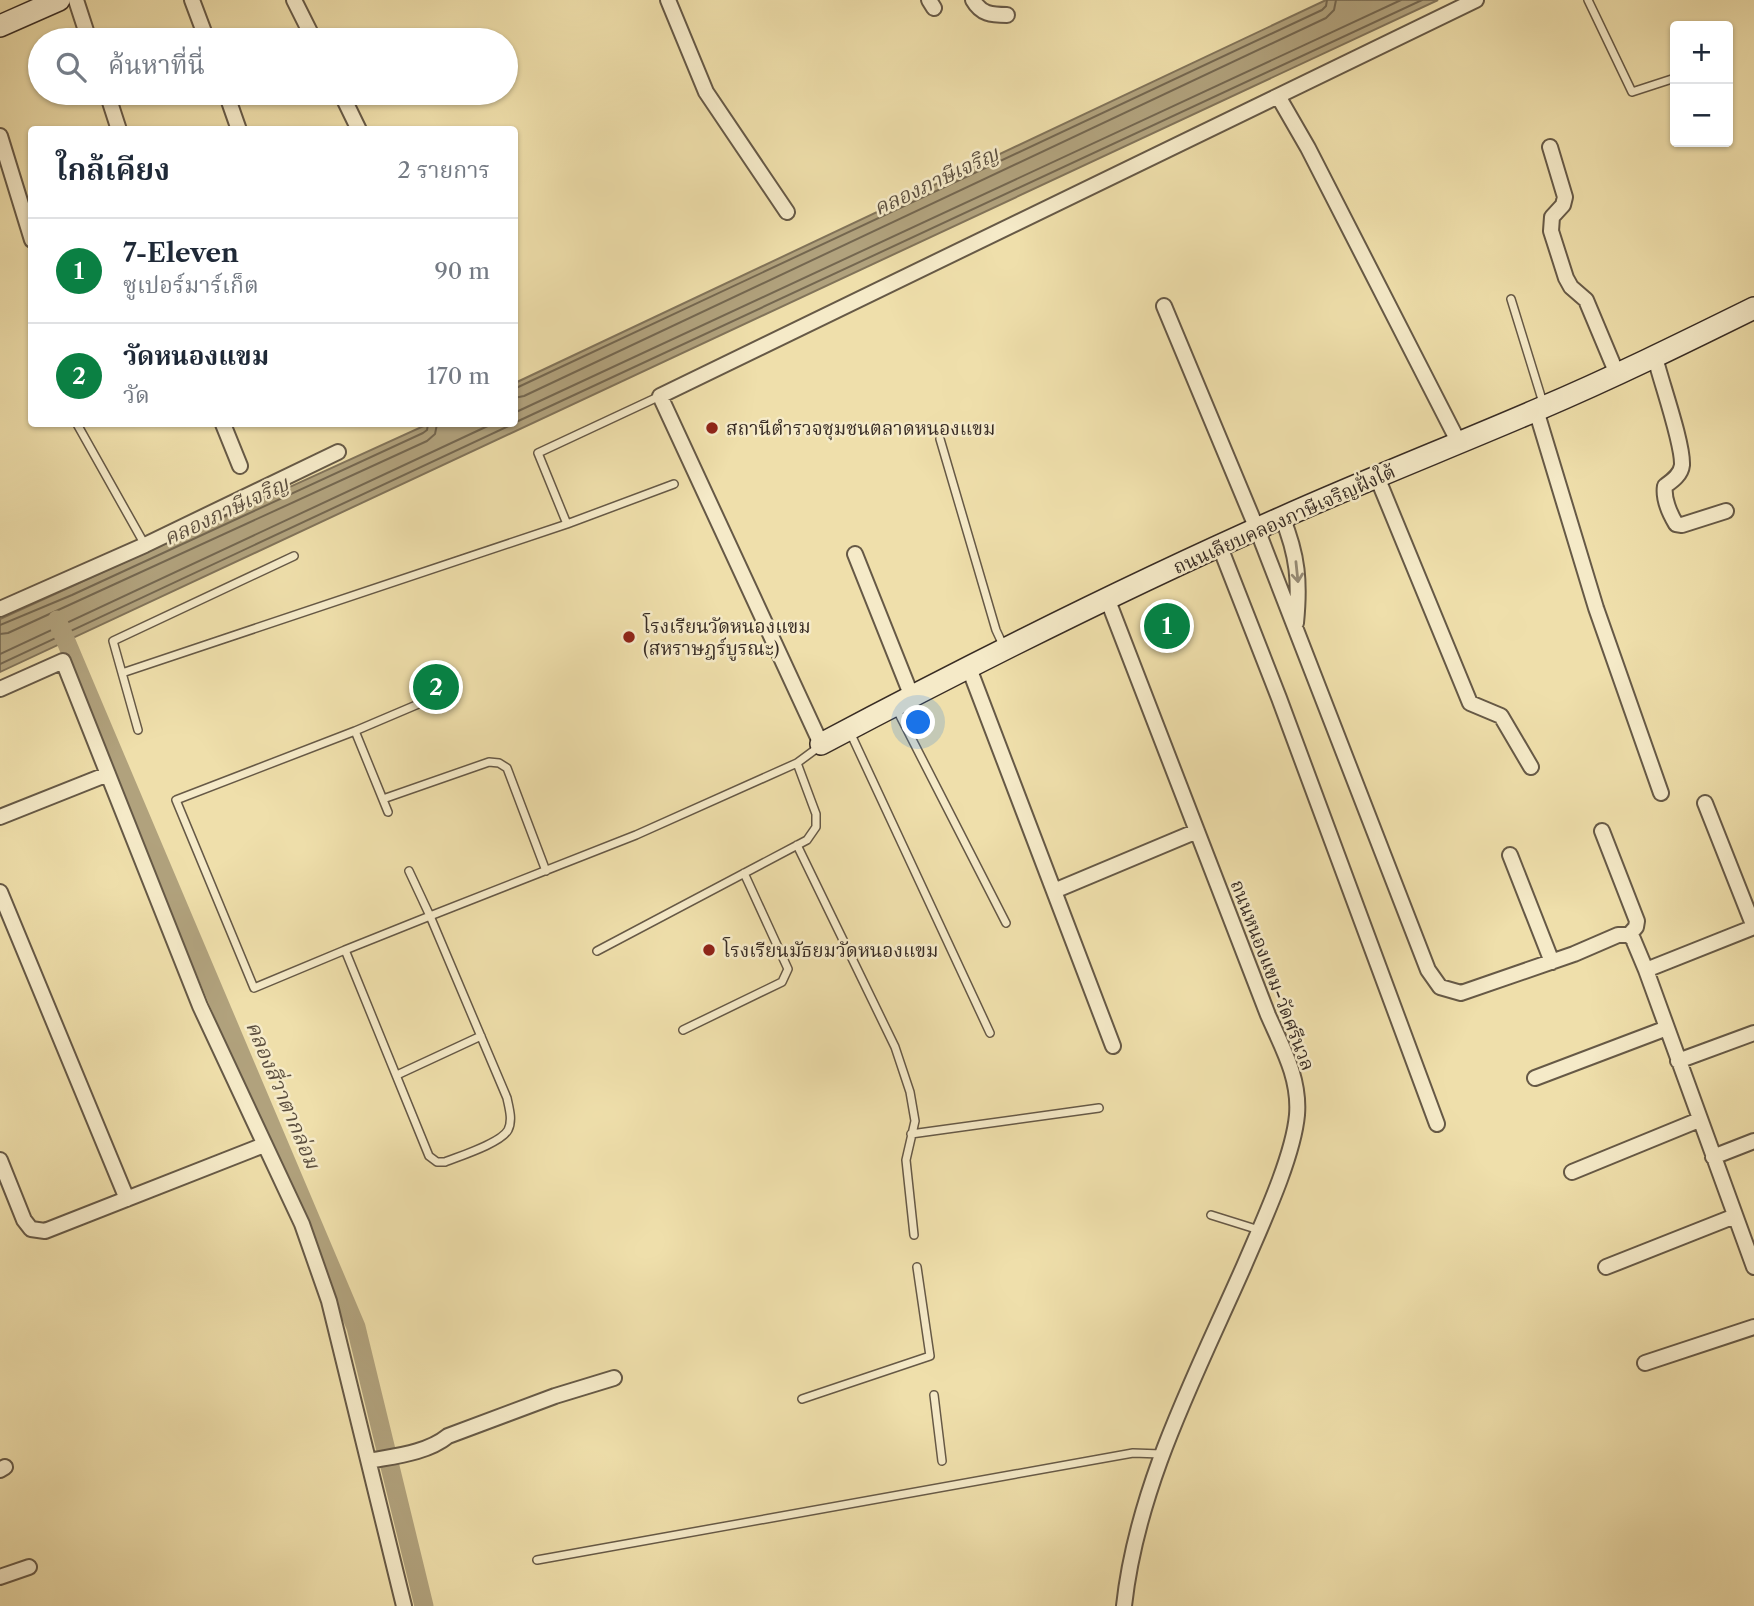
<!DOCTYPE html>
<html lang="th">
<head>
<meta charset="utf-8">
<style>
	:root { --surface:#fff; --page:#f6f6f7; --text:#1f2937; --muted:#747a83; --line:#e0e1e3; --accent:#0b8043 }
	body { margin:0; font-family:"Libre Caslon Text","Noto Serif Thai",serif; background:var(--page); color:var(--text) }
	.controls { position:absolute; right:21px; top:21px; display:grid; overflow:hidden; border-radius:7px; box-shadow:0 2px 5px #0004 }
	.controls button { width:63px; height:63px; display:grid; place-items:center; padding:0; border:0; border-bottom:2px solid var(--line); background:var(--surface); color:var(--text); font:35px sans-serif }
	.you { position:absolute; left:919px; top:723px; width:24px; height:24px; margin:-18px; border:5px solid #fff; border-radius:50%; background:#1a73e8; box-shadow:0 0 0 10px #1a73e833 }
	.badge { display:grid; place-items:center; width:46px; height:46px; border-radius:50%; background:var(--accent); color:#fff; font-size:23px; font-weight:700 }
	.pin { position:absolute; translate:-50% -50%; border:4px solid #fff; box-shadow:0 2px 7px #0006 }
	.list { margin:0; padding:0; list-style:none }
	h2 { display:flex; justify-content:space-between; align-items:center; height:91px; margin:0; padding:0 28px; font-size:30px }
	h2 small { font-size:23px; font-weight:400; color:var(--muted) }
	.list li { display:grid; grid-template-columns:46px 1fr auto; gap:21px; align-items:center; box-sizing:border-box; height:105px; padding:0 28px; border-top:2px solid var(--line) }
	.list b { display:block; font-size:26px; white-space:nowrap }
	.list p { margin:0; font-size:23px; white-space:nowrap; color:var(--muted) }
	.list em { font-size:23px; font-style:normal; color:var(--muted) }
	.icon { flex:none; width:38px; height:38px; fill:none; stroke:currentColor; stroke-width:2; stroke-linecap:round; stroke-linejoin:round }
	.map { position:relative; flex:none; width:1754px; height:1606px; overflow:hidden }
	.search { position:absolute; background:var(--surface); box-shadow:0 2px 5px #0004; left:28px; top:28px; width:490px; height:77px; display:flex; align-items:center; gap:18px; box-sizing:border-box; padding:0 24px; border-radius:38px; color:var(--muted); font-size:26px }
	.panel { position:absolute; background:var(--surface); box-shadow:0 2px 5px #0004; left:28px; top:126px; width:490px; height:301px; border-radius:7px }
	.map>svg:first-child { display:block }
</style>
</head>
<body>
<div class="map">
<svg width="1754" height="1606" viewBox="0 0 1754 1606">
	<rect width="100%" height="100%" fill="#efdfab"/>
	<filter id="stains"><feTurbulence type="fractalNoise" baseFrequency=".00286" numOctaves="4"/><feColorMatrix values="0 0 0 0 .2 0 0 0 0 .09 0 0 0 0 .02 0 0 0 .5 -.17"/></filter>
	<radialGradient id="worn" r=".72"><stop offset=".6" stop-color="#630" stop-opacity="0"/><stop offset="1" stop-color="#630" stop-opacity=".3"/></radialGradient>
	<path fill="#b1a27d" stroke="#817359" stroke-width="2" d="M1326,0H1438L0,672V619L428,424H514L515,383Z"/>
	<g fill="none" stroke-linecap="round" stroke-linejoin="round">
		<path stroke="#746750" stroke-width="2" d="M514,389L1322,10L1326,6L1327,0
			M514,398L524,396L1326,18L1334,10L1336,0
			M514,413L1401,0
			M514,423L1422,0
			M0,625L72,595L423,433L427,430L428,424
			M0,634L8,633L427,441L435,434L437,424
			M0,654L492,424
			M0,664L513,424"/>
		<path stroke="#b1a27d" stroke-width="19" d="M57,620L356,1327L424,1606"/>
		<g stroke="#665946" stroke-width="10">
			<path id="lane" d="M1588,0L1632,92L1675,78
				M1511,299L1544,406
				M77,424L145,545
				M940,439L996,630L1003,645
				M567,524L674,484
				M122,673L567,524L538,453L660,396
				M896,708L1006,923
				M138,730L113,641L294,556
				M849,730L990,1033
				M355,731L435,697
				M383,799L489,762L499,763L507,768L546,871
				M797,845L895,1047L910,1092L915,1121L906,1160L914,1235
				M409,871L430,916L636,835L797,763L820,746
				M430,916L507,1098C509,1108 513,1120 508,1130C501,1143 460,1156 445,1162H437L429,1156L345,950Z
				M345,950L254,988L176,800L355,731L388,812
				M597,951L807,840L816,827V814L797,763
				M683,1030L782,982L788,969L744,873
				M397,1075L481,1036
				M911,1134L1099,1108
				M1211,1215L1259,1230
				M934,1395L942,1461
				M802,1399L930,1356L917,1267
				M537,1560L1133,1453L1161,1454"/>
		</g>
		<g stroke="#665946" stroke-width="18">
			<path id="street" d="M76,0L89,40
				M192,0L207,40
				M294,0L314,40
				M668,0L706,92L787,212
				M929,0L934,8
				M973,0C981,14 991,15 1007,15
				M107,93L119,130
				M226,93L239,130
				M341,93L359,130
				M1278,96L1476,0
				M0,136L32,240
				M1550,147L1565,197L1563,205L1552,217L1551,231L1566,278L1571,287L1586,300L1617,374
				M1164,306L1257,529L1428,970L1440,987L1461,993L1574,954L1618,935H1629L1633,939L1646,970L1754,1267
				M1655,357C1661,382 1683,443 1682,465C1681,475 1672,481 1665,486C1663,498 1670,514 1676,524L1682,525L1726,511
				M1536,410L1596,608L1661,793
				M223,424L240,466
				M1377,477L1470,703L1501,716L1531,767
				M1282,517C1298,556 1300,582 1296,623
				M1220,547L1279,698L1437,1124
				M855,554L912,697
				M1107,598L1268,1015C1282,1047 1300,1078 1297,1115C1293,1158 1261,1226 1244,1266C1196,1375 1137,1486 1124,1606
				M0,609L145,545L338,452
				M969,668L1113,1046
				M0,689L63,661L200,1006L302,1224L329,1301L404,1606
				M821,744L660,396L1278,96L1308,148L1458,441
				M1705,803L1754,927
				M0,817L108,774
				M1602,831L1637,921L1636,927L1629,935
				M1510,855L1552,962
				M1054,891L1197,831
				M0,892L127,1199
				M1646,970L1754,927
				M1678,1061L1754,1033
				M1535,1078L1667,1028
				M1713,1157L1754,1141
				M0,1160L24,1220L31,1229L45,1231L264,1145
				M1572,1172L1699,1120
				M1606,1267L1735,1216
				M1645,1363L1754,1327
				M369,1461C395,1456 427,1453 448,1436L555,1396L614,1378
				M0,1470L5,1467
				M0,1577L29,1567"/>
		</g>
		<g stroke="#382c24" stroke-width="24">
			<path id="secondary" d="M0,26L59,0
				M821,744C972,664 1125,587 1281,518C1366,480 1453,446 1539,409C1612,378 1683,343 1754,308"/>
		</g>
		<use href="#lane" stroke="#f5eac8" stroke-width="7"/>
		<use href="#street" stroke="#f5eac8" stroke-width="14"/>
		<use href="#secondary" stroke="#f5eac8" stroke-width="21"/>
	</g>
	<defs><path id="oneway-shaft" d="M-6 0H5M1.5-3L5.5 0L1.5 3" fill="none" stroke-width="1.6" stroke-linecap="round" stroke-linejoin="round" transform="scale(1.75)"/></defs>
	<use stroke="#968b76" href="#oneway-shaft" transform="translate(1297 572) rotate(84)"/>
	<g fill="#8f2418" stroke="#f5eac8" stroke-width="2.5">
		<circle cx="712" cy="428" r="7"/>
		<circle cx="629" cy="637" r="7"/>
		<circle cx="709" cy="950" r="7"/>
	</g>
	<g text-anchor="middle" stroke-width="5" stroke-linejoin="round" paint-order="stroke">
		<g font-size="19" fill="#382c24" stroke="#f5eac8" text-anchor="start">
			<text x="726" y="435">สถานีตำรวจชุมชนตลาดหนองแขม</text>
			<text x="643" y="633">โรงเรียนวัดหนองแขม<tspan x="643" dy="22">(สหราษฎร์บูรณะ)</tspan></text>
			<text x="723" y="957">โรงเรียนมัธยมวัดหนองแขม</text>
		</g>
		<g font-size="19" fill="#382c24" stroke="#f5eac8">
			<text transform="translate(1284 519) rotate(-24)" y="7">ถนนเลียบคลองภาษีเจริญฝั่งใต้</text>
			<text transform="translate(1273 975) rotate(69)" y="7">ถนนหนองแขม-วัดศรีนวล</text>
		</g>
		<g font-size="21" font-style="italic" fill="#5c4f3f" stroke="#f5eac8">
			<text transform="translate(936 181) rotate(-25)" y="7">คลองภาษีเจริญ</text>
			<text transform="translate(226 511) rotate(-25)" y="7">คลองภาษีเจริญ</text>
			<text transform="translate(283 1095) rotate(67)" y="7">คลองสี่วาตากล่อม</text>
		</g>
	</g>
	<rect width="100%" height="100%" filter="url(#stains)"/>
	<rect width="100%" height="100%" fill="url(#worn)"/>
</svg>
<div class="controls">
<button>+</button>
<button>−</button>
</div>
<div class="you"></div>
<div class="pin badge" style="left:1167px;top:626px">1</div>
<div class="pin badge" style="left:436px;top:687px">2</div>
<div class="search"><svg class="icon" aria-label="search" viewBox="0 0 24 24"><circle cx="10" cy="10" r="6"/><path d="M15 15l6 6"/></svg>ค้นหาที่นี่</div>
<section class="panel">
<h2>ใกล้เคียง<small>2 รายการ</small></h2>
<ul class="list">
<li><span class="badge">1</span><div><b>7-Eleven</b><p>ซูเปอร์มาร์เก็ต</p></div><em>90 m</em></li>
<li><span class="badge">2</span><div><b>วัดหนองแขม</b><p>วัด</p></div><em>170 m</em></li>
</ul>
</section>
</div>
</body>
</html>
